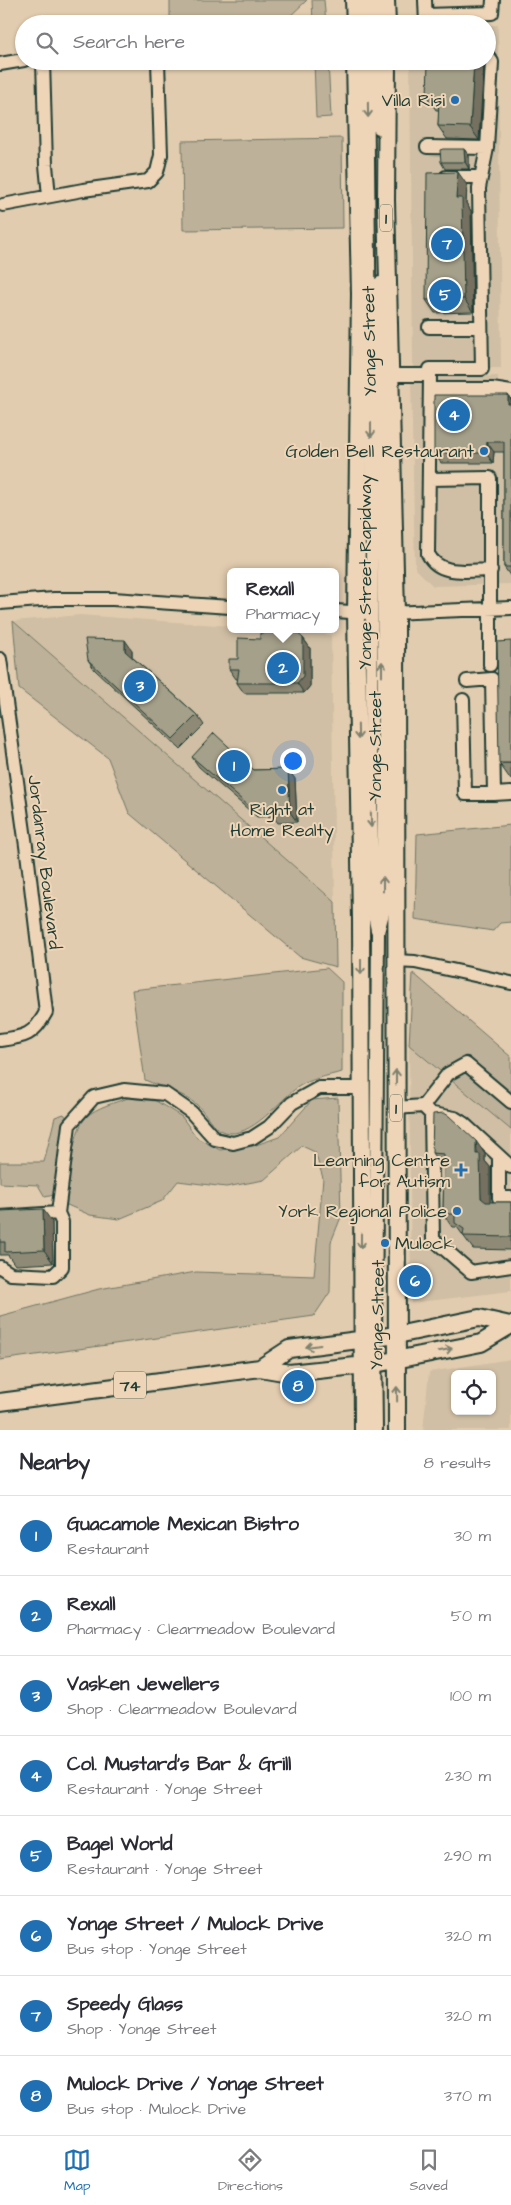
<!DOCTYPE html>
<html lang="en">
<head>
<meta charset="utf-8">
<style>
	:root { --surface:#fff; --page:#f7f7f7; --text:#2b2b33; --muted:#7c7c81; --line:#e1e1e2; --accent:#1f6fb2 }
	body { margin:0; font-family:"Architects Daughter",sans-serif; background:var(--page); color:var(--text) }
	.controls { position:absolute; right:15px; bottom:15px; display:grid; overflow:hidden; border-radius:8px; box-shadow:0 1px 4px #0004 }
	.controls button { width:45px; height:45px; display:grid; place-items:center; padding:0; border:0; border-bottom:1px solid var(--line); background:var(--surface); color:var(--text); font:25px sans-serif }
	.you { position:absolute; left:292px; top:760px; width:18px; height:18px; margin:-12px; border:4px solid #fff; border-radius:50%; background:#1a73e8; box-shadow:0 0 0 8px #1a73e833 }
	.badge { display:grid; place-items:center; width:32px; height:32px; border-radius:50%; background:var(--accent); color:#fff; font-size:16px; font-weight:700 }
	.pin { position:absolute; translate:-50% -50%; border:2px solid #fff; box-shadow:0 1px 5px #0006 }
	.popup { position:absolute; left:227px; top:568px; width:112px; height:65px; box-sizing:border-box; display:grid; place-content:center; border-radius:8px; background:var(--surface); filter:drop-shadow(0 1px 4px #0005); font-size:16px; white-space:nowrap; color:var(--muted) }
	.popup b { font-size:19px; color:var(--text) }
	.popup::after { content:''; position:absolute; left:50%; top:100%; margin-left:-10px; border:10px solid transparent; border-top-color:var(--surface) }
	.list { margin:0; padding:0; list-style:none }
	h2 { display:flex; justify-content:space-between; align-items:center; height:65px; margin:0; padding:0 20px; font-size:21px }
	h2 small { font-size:16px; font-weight:400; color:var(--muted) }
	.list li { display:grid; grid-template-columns:32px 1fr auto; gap:15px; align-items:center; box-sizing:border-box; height:80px; padding:0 20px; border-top:1px solid var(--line) }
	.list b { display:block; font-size:19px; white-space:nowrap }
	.list p { margin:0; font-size:16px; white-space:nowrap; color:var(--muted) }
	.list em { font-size:16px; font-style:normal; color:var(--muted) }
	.icon { flex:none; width:28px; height:28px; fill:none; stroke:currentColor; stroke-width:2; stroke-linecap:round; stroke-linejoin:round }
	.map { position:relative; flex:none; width:511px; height:1430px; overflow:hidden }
	.search { position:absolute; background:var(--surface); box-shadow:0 1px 4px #0004; left:15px; right:15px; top:15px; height:55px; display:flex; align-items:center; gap:12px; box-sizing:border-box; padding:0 18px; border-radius:28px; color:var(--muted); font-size:19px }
	.sheet { height:705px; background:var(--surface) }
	nav { display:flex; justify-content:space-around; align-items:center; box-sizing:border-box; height:70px; border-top:1px solid var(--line); background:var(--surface); font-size:14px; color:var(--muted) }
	nav a { display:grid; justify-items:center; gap:2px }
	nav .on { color:var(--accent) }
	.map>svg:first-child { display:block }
</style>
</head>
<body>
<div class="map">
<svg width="511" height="1430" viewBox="0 0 511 1430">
	<rect width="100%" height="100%" fill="#e2ccaf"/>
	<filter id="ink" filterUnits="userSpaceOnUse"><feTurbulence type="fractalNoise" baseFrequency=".02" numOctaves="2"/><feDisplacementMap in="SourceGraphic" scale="10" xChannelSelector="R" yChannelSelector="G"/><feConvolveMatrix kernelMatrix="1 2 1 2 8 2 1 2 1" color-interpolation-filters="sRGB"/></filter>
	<g filter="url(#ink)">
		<path fill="#d0bfa4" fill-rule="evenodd" d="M487,25H498L501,368L413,369L410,61H487Z
			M498,376V395L511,396V584L433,586L415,568L411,378Z
			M80,615L230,626V629H277L331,635L335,902L13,621Z
			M409,1045L511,1130V1291L411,1303Z
			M511,1359V1430H423L429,1372ZM455,1374H492V1411H455Z"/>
		<path fill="#beb199" stroke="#6e7766" d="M170,0H307L286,20L231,24L216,19L200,24H170Z
			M312,0H324L326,24H313Z
			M314,61H328L331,117L316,118Z
			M342,138L343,228L183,230L182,141Z
			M13,621L335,902L336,967L300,957L129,813L108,758L19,689Z
			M511,825V922L500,923L493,931L415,919L417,834Z
			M327,968L342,982V1072C327,1076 310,1079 298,1087C279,1100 251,1140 224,1132C212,1128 206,1112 197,1105C182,1092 163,1088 145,1080L132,990Z
			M413,973L511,1057V1130L409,1045Z
			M128,1098L156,1101L182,1117L197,1138L220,1150L253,1146L279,1137L312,1100L338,1098L341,1217L331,1242L330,1292L314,1316L0,1360V1316L99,1289L196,1272L314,1276L323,1178L315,1152L302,1146L264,1180L226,1187L178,1181L162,1201L119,1219L90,1215L65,1204C67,1185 73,1130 86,1117C97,1107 114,1103 128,1098Z
			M64,1114L68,1119L54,1195L45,1197L38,1185L0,1183V1162H44L55,1117Z"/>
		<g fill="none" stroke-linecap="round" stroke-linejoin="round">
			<g stroke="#1f3d34" stroke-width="16">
				<path id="minor" d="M366,0L367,24
					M375,0L376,24
					M425,0L426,24
					M426,15L492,13L493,0
					M43,61L46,165L49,196
					M367,61L372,554L371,787L373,909L377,930
					M378,61L379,128
					M0,64L24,60
					M427,147L487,148L492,62L487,55
					M446,177H481
					M3,205L83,190L148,181L157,172L161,155L158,61
					M429,327H481
					M430,369H482L479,188L487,148
					M389,375H430L428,554C440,577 468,570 491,570
					M430,389H492L511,392
					M429,479L490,478V665
					M0,603L54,599H113L230,607
					M336,611L364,613
					M389,613L511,608
					M0,659L27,853L46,1012C34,1035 25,1037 0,1040
					M467,681L492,679L494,794L511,793
					M463,700L465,794H494
					M395,961L415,962L511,983
					M423,1106L448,1074L466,1064L511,1102
					M396,1108L423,1106L431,1114L433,1239L471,1272L511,1266
					M433,1114L455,1118L463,1123L511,1167
					M499,1156V1198H511
					M0,1217L58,1213L69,1125L94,1097L124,1090L165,1094L191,1112L215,1139L233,1143L252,1138L269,1127L292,1103L319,1088H361
					M0,1267L11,1274L53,1276L62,1267V1222L58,1213
					M376,1430L375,1338L378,932L384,909V556L380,283"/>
			</g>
			<g stroke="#1f3d34" stroke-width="20">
				<path id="major" d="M354,0L355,24
					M386,0L387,24
					M355,61L360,294L356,613L361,919L363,1430
					M387,61L386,200L396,613L397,1430
					M260,1368L289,1349L397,1335L479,1318L510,1325
					M0,1402L260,1368L289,1373L375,1364L481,1343L511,1325"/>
			</g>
			<use href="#minor" stroke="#efd5b7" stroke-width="12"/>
			<use href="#major" stroke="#efd5b7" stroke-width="16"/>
		</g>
		<path fill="#8e8a76" stroke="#1f3d34" d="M224,61H260V67L230,69Z
			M484,64L479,140L447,139L438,126L439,110H436L427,97Z
			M464,149L469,156V169H445L441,162Z
			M467,185L466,203L471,211L473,312L435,313L426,300Z
			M508,395L511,400V577L504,567V452H494L493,463H441L434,453Z
			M303,638L310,648V686L304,693H244L237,683L238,679H236L229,669L238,659L260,639Z
			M132,650V657L197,715L204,725L180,749L95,670L88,660Z
			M192,757L254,770L288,769L295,779L297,822L278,823L273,816L257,817L199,767Z
			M499,763H511V780Z
			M432,1153L485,1154V1161L490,1167V1202H511V1250L473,1249L457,1227H452L443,1214L444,1167L441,1166Z
			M0,1211L52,1222L53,1263L15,1265L8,1255H0Z"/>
		<path fill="#747060" stroke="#1f3d34" d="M257,61H260V67Z
			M474,61H482L484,64L479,140L470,127Z
			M464,149L469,156V169L465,162Z
			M458,172L467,185L466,203L471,211L473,312L464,299L456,198Z
			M508,395L511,400V409L508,404Z
			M487,442L494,452L493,463L486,453Z
			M303,638L310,648V686L304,693L297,683Z
			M125,640L132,650V661L125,651Z
			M288,769L295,779L297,822L290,812Z
			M476,1141L485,1154V1161L490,1167V1211L481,1198Z
			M43,1209L52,1222L53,1263L44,1250Z"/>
		<path fill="#a5a089" stroke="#1f3d34" d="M428,61H474L470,127L438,126L439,97H427Z
			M443,149H464L465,162H441L440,150Z
			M458,172L456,198H462L464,299L426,300L427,173Z
			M434,395H508V404H511V567H504V442H487L486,453H434Z
			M296,632L303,638V676L297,683H237L239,669H229V659H238V638L260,639V633Z
			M85,639L125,640V651L197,715L173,739L88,660Z
			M511,641V763H499L497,642Z
			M214,733L254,770L288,769L290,812L271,813L272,806L250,807L192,757Z
			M444,1113L449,1116L476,1141V1154H480L481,1198L486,1202H511V1237L463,1236L464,1229L455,1223V1214H443L444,1154L432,1153L433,1114Z
			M43,1209L44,1250L5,1252V1242H0V1211Z"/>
		<defs><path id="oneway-shaft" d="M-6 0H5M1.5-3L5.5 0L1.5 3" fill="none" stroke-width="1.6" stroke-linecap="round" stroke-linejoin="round" transform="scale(1.25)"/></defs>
		<g stroke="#7d816f">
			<use href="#oneway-shaft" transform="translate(368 110) rotate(89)"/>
			<use href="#oneway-shaft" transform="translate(371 430) rotate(90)"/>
			<use href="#oneway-shaft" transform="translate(382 669) rotate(-90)"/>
			<use href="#oneway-shaft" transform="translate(358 732) rotate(89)"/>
			<use href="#oneway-shaft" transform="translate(371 820) rotate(89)"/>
			<use href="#oneway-shaft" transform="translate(383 884) rotate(-90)"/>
			<use href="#oneway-shaft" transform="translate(361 967) rotate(90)"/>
			<use href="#oneway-shaft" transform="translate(396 1077) rotate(-90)"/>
			<use href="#oneway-shaft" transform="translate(361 1241) rotate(90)"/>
			<use href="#oneway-shaft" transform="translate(313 1346) rotate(172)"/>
			<use href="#oneway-shaft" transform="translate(445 1350) rotate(-11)"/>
			<use href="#oneway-shaft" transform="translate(397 1394) rotate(-91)"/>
		</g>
	</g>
	<g fill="#1f6fb2" stroke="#efd5b7" stroke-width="2">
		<circle cx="455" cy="100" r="5"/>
		<circle cx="484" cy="451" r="5"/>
		<circle cx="282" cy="790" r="5"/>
		<path d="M458.5 1162.5h5v5h5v5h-5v5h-5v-5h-5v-5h5z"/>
		<circle cx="457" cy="1211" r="5"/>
		<circle cx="385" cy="1243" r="5"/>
	</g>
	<g text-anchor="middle" stroke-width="4" stroke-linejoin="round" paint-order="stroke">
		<g fill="#efd5b7" stroke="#5d6b5b" stroke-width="1">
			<rect x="380" y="204.5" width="12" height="27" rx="4"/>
			<rect x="390" y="1094.5" width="12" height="27" rx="4"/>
			<rect x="114" y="1371.5" width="32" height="27" rx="4"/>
		</g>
		<g font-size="16" font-weight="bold" fill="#1f3d34">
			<text x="386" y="224">1</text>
			<text x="396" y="1114">1</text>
			<text x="130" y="1391">74</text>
		</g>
		<g font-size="18" fill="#1f3d34" stroke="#efd5b7" text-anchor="end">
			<text x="445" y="106">Villa Risi</text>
			<text x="474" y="457">Golden Bell Restaurant</text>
			<text x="282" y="815" text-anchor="middle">Right at<tspan x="282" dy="21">Home Realty</tspan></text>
			<text x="450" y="1166">Learning Centre<tspan x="450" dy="21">for Autism</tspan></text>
			<text x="447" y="1217">York Regional Police</text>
			<text x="395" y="1249" text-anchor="start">Mulock</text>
		</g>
		<g font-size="18" fill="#1f3d34" stroke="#efd5b7">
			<text transform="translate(369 341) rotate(-91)" y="6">Yonge Street</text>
			<text transform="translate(365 572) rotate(-90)" y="6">Yonge Street Rapidway</text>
			<text transform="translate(375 746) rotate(-90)" y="6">Yonge Street</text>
			<text transform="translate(45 862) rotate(83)" y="6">Jordanray Boulevard</text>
			<text transform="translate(377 1315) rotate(-89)" y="6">Yonge Street</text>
		</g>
	</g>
</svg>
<div class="controls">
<button><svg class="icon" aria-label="locate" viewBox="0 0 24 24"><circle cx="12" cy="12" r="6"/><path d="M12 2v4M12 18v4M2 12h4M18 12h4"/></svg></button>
</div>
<div class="you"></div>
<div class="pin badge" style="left:234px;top:766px">1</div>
<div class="pin badge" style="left:283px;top:668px">2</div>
<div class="popup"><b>Rexall</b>Pharmacy</div>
<div class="pin badge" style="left:140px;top:686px">3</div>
<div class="pin badge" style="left:454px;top:415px">4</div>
<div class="pin badge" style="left:445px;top:295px">5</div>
<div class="pin badge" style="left:415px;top:1281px">6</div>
<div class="pin badge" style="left:447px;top:244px">7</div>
<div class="pin badge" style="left:298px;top:1386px">8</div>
<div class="search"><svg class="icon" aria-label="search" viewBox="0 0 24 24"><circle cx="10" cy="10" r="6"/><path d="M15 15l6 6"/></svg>Search here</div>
</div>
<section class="sheet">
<h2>Nearby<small>8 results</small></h2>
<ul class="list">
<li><span class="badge">1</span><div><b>Guacamole Mexican Bistro</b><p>Restaurant</p></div><em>30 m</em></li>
<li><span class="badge">2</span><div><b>Rexall</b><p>Pharmacy · Clearmeadow Boulevard</p></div><em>50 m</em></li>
<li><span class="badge">3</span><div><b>Vasken Jewellers</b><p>Shop · Clearmeadow Boulevard</p></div><em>100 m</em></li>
<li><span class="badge">4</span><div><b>Col. Mustard's Bar &amp; Grill</b><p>Restaurant · Yonge Street</p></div><em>230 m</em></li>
<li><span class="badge">5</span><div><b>Bagel World</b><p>Restaurant · Yonge Street</p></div><em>290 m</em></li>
<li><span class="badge">6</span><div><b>Yonge Street / Mulock Drive</b><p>Bus stop · Yonge Street</p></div><em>320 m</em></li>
<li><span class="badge">7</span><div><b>Speedy Glass</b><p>Shop · Yonge Street</p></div><em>320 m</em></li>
<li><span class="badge">8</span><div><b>Mulock Drive / Yonge Street</b><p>Bus stop · Mulock Drive</p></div><em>370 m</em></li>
</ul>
</section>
<nav>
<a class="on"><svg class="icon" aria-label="map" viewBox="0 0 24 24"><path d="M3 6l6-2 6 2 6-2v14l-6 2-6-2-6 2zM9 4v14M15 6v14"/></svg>Map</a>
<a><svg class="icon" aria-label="directions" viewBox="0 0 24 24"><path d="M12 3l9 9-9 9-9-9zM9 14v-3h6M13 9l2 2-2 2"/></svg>Directions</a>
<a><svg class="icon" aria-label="saved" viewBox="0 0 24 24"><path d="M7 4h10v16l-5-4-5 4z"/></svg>Saved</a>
</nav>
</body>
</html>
